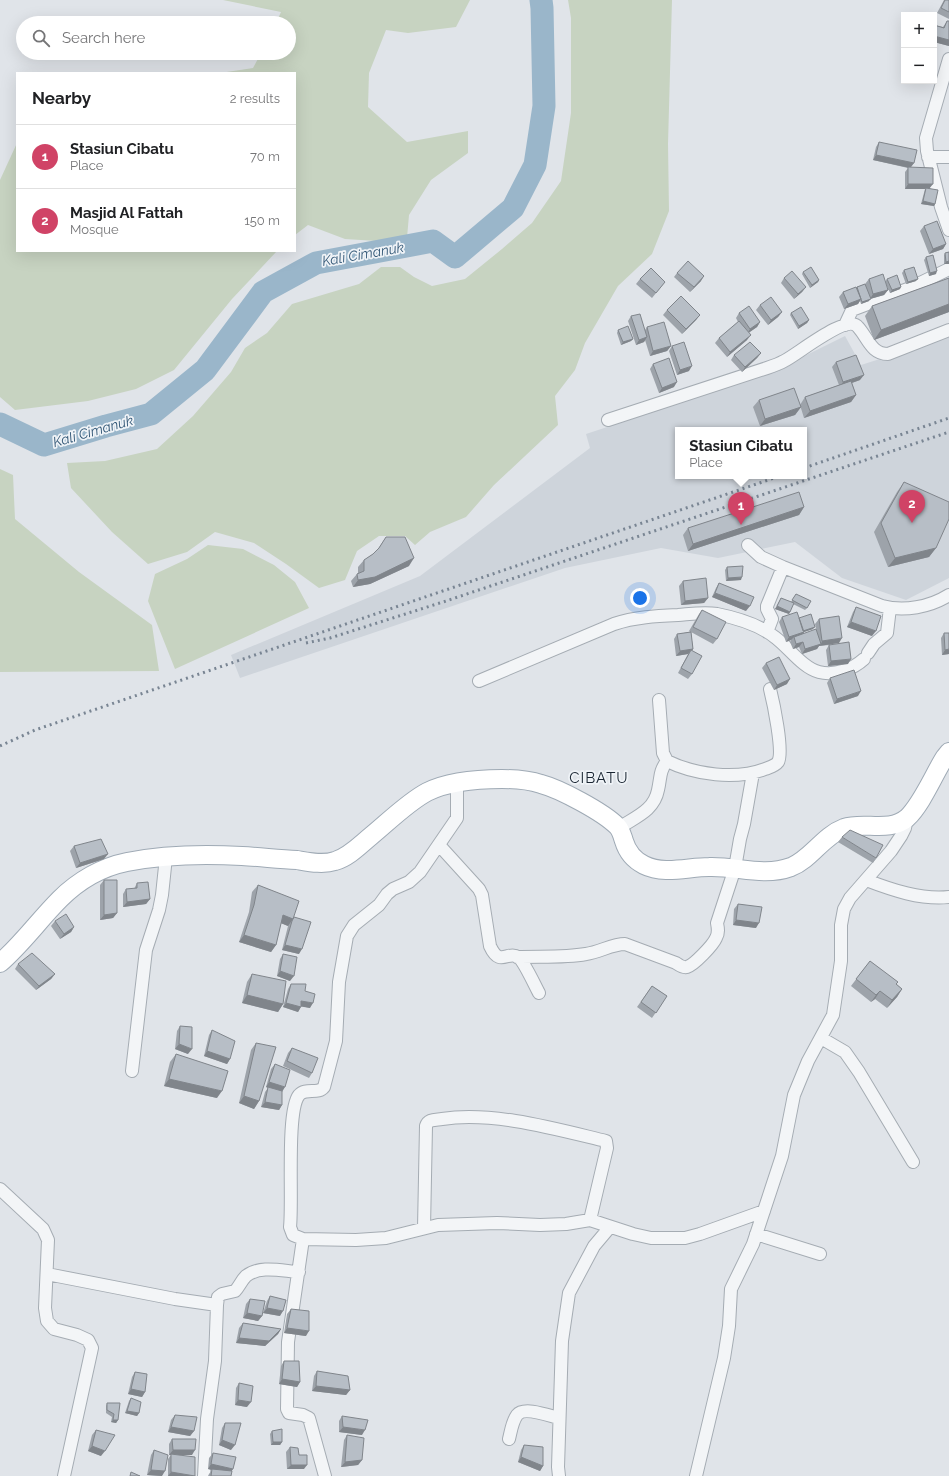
<!DOCTYPE html>
<html lang="en">
<head>
<meta charset="utf-8">
<style>
	:root { --surface:#fff; --page:#f2f2f2; --text:#202124; --muted:#757577; --line:#e0e0e0; --accent:#d04366 }
	body { margin:0; font-family:Raleway,sans-serif; background:var(--page); color:var(--text) }
	.controls { position:absolute; right:12px; top:12px; display:grid; overflow:hidden; border-radius:0px; box-shadow:0 4px 16px #0002 }
	.controls button { width:36px; height:36px; display:grid; place-items:center; padding:0; border:0; border-bottom:1px solid var(--line); background:var(--surface); color:var(--text); font:20px sans-serif }
	.you { position:absolute; left:640px; top:598px; width:14px; height:14px; margin:-10px; border:3px solid #fff; border-radius:50%; background:#1a73e8; box-shadow:0 0 0 6px #1a73e833 }
	.badge { display:grid; place-items:center; width:26px; height:26px; border-radius:50%; background:var(--accent); color:#fff; font-size:13px; font-weight:700 }
	.pin { position:absolute; translate:-50% -33px; filter:drop-shadow(0 1px 2px #0008) }
	.pin::after { content:''; position:absolute; top:21px; width:14px; height:12px; background:inherit; clip-path:polygon(0 0,100% 0,50% 100%) }
	.popup { position:absolute; left:675px; top:427px; width:132px; height:52px; box-sizing:border-box; display:grid; place-content:center; border-radius:0px; background:var(--surface); filter:drop-shadow(0 1px 3px #0005); font-size:13px; white-space:nowrap; color:var(--muted) }
	.popup b { font-size:15px; color:var(--text) }
	.popup::after { content:''; position:absolute; left:50%; top:100%; margin-left:-8px; border:8px solid transparent; border-top-color:var(--surface) }
	.list { margin:0; padding:0; list-style:none }
	h2 { display:flex; justify-content:space-between; align-items:center; height:52px; margin:0; padding:0 16px; font-size:17px }
	h2 small { font-size:13px; font-weight:400; color:var(--muted) }
	.list li { display:grid; grid-template-columns:26px 1fr auto; gap:12px; align-items:center; box-sizing:border-box; height:64px; padding:0 16px; border-top:1px solid var(--line) }
	.list b { display:block; font-size:15px; white-space:nowrap }
	.list p { margin:0; font-size:13px; white-space:nowrap; color:var(--muted) }
	.list em { font-size:13px; font-style:normal; color:var(--muted) }
	.icon { flex:none; width:22px; height:22px; fill:none; stroke:currentColor; stroke-width:2; stroke-linecap:round; stroke-linejoin:round }
	.map { position:relative; flex:none; width:949px; height:1476px; overflow:hidden }
	.search { position:absolute; background:var(--surface); box-shadow:0 4px 16px #0002; left:16px; top:16px; width:280px; height:44px; display:flex; align-items:center; gap:10px; box-sizing:border-box; padding:0 14px; border-radius:22px; color:var(--muted); font-size:15px }
	.panel { position:absolute; background:var(--surface); box-shadow:0 4px 16px #0002; left:16px; top:72px; width:280px; height:180px; border-radius:0px }
	.map>svg:first-child { display:block }
</style>
</head>
<body>
<div class="map">
<svg width="949" height="1476" viewBox="0 0 949 1476">
	<rect width="100%" height="100%" fill="#e0e4e9"/>
	<path fill="#ced4db" fill-rule="evenodd" d="M845,336L861,365L949,337V578L906,600L842,578L795,542L718,558L661,548L565,568L240,678L231,655L420,576L590,448L586,434L768,374ZM678,430H804V476H678Z"/>
	<path fill="#c7d3c1" d="M223,0H470L456,27L408,33L386,30L369,73L368,107L407,142L468,131V153L431,180L409,215L406,249L377,241L345,239L308,225L295,235V73H220L253,68L261,53H289V23H276L281,12Z
		M568,0H672L668,144L669,211L652,254L618,286L585,343L575,370L555,396L558,425L494,485L466,517L430,532L415,545L405,536H379L357,551L345,580L319,588L286,564L254,543L215,532L187,552L148,564L112,532L71,488L67,463L105,461L157,449L193,416L231,372L245,348L267,333L292,304L359,284L381,267H400L414,277L432,286L465,279L502,249L532,223L561,181L571,113V18Z
		M17,143V251H277L232,299L174,370L136,389L88,401L15,410L0,397V180Z
		M0,469L13,475L15,519L79,572L152,625L159,671L0,672Z
		M208,545L243,549L274,565L295,582L309,608L175,669L148,601L155,574L187,559Z"/>
	<g fill="none" stroke-linecap="round" stroke-linejoin="round">
		<path stroke="#9ab6ca" stroke-width="23" d="M0,424L44,445L106,426L151,414L205,370L263,292L316,263L433,241L455,257L513,208L535,165L544,106L542,8L541,0"/>
		<g stroke="#a5acb3" stroke-width="14">
			<path id="street" d="M949,59L926,138L927,151L941,207L949,230
				M928,157H949
				M845,325L852,310L910,288L949,269
				M608,420L767,368C773,366 779,364 784,361C797,355 847,313 858,327C868,338 871,354 888,354L949,330
				M748,545L761,557L783,567L882,606C904,612 930,607 949,595
				M767,632L772,619L767,609V606L783,567
				M868,653L874,644L887,633L890,608
				M479,681L614,624C635,617 656,616 678,615C691,614 704,612 717,614C737,618 760,625 776,638C789,648 803,668 819,672C835,676 853,669 864,659
				M659,700L663,753L667,761C695,775 736,780 765,769C770,767 775,766 778,762C784,752 773,701 770,689
				M457,783V818L420,872L409,882L393,889L387,894L379,905L354,925L347,936L339,982L336,1041L324,1087C318,1095 306,1087 299,1095C286,1111 293,1201 290,1227L293,1235L303,1239L356,1240L386,1238L438,1225L497,1223L540,1225L566,1224L590,1220L633,1234L651,1238H685L700,1234L764,1211
				M619,828C635,817 654,811 658,790C661,777 659,772 667,761
				M439,845L479,889L482,895L490,946C500,968 508,950 518,957C524,961 535,986 539,993
				M866,880C892,890 921,900 949,897
				M517,957C540,956 564,958 586,954C600,952 612,944 625,944L676,963C679,965 683,968 687,967C694,965 713,945 716,938C719,933 718,928 717,923L735,868L740,839L744,824L753,773
				M821,1038L845,1052L859,1072L913,1162
				M132,1071L146,950L159,910L162,895L166,857
				M0,1189L43,1229L48,1240L45,1308L47,1321L54,1329L77,1335L88,1340L92,1348L64,1476
				M424,1228L426,1126C428,1119 435,1120 442,1119C493,1111 556,1129 606,1141L607,1148L590,1220
				M756,1234L820,1254
				M303,1239L288,1342L287,1409L289,1413L303,1415L309,1418L325,1476
				M47,1274L175,1299L217,1305
				M509,1439C511,1431 512,1422 517,1415C524,1406 550,1416 559,1418
				M204,1476L207,1419L215,1361L217,1305L218,1297L222,1294L235,1291C239,1287 241,1281 246,1276C260,1265 282,1271 299,1272
				M559,1476L558,1467L562,1341L569,1293L594,1246L610,1227
				M696,1476L724,1358L729,1326L731,1289L753,1244L782,1156L794,1095L808,1061L833,1015L841,961V925L844,909L850,898L891,851L901,836L905,828L907,818"/>
		</g>
		<g stroke="#9faab5" stroke-width="20">
			<path id="primary" d="M0,963C22,944 39,920 60,899C78,881 102,867 127,862C162,855 206,854 242,856C260,857 278,859 297,860C309,862 323,865 335,861C349,857 360,845 371,836C387,823 408,802 427,792C449,781 478,779 502,779C514,779 529,780 541,784C560,789 603,812 617,826C621,830 622,835 624,841C627,851 634,860 644,865C664,875 688,867 709,867C737,866 764,877 791,867C811,859 823,836 844,828C864,821 889,833 907,818C922,804 934,774 945,757L949,752"/>
		</g>
		<use href="#street" stroke="#f3f5f7" stroke-width="12"/>
		<use href="#primary" stroke="#fff" stroke-width="18"/>
		<path stroke="#798593" stroke-width="3" stroke-dasharray="2 4" stroke-linecap="butt" d="M804,468L949,418
			M306,643L330,638L443,602L949,432
			M0,746L35,730L780,476"/>
	</g>
	<path fill="#9da3aa" d="M944,0H949V19L937,13Z
		M947,21H949V46L934,42V25L943,27Z
		M879,142L914,163L911,167L930,188L935,204L934,206L921,204L925,189H905V172L908,168L873,160L876,147Z
		M924,226L946,244L943,249L929,254L920,231Z
		M949,252V264H944V255L945,253Z
		M926,257L936,274L929,276L924,260Z
		M904,270L916,281L906,284L902,273Z
		M803,272L819,280L818,282L810,288L802,274Z
		M677,273L701,281L690,292L674,277Z
		M784,278L806,287L802,292L794,299L781,283Z
		M949,278V312L874,340L865,316L872,306Z
		M640,279L665,282L652,298L636,284Z
		M869,279L888,290L884,295L870,299L869,301L861,304L860,301L858,304L844,309L839,297L843,292L865,284Z
		M887,279L900,289L890,293L885,282Z
		M760,305L782,312L778,317L768,325L756,310Z
		M667,310L700,315L696,320L682,334L663,315Z
		M739,313L760,322L757,327L748,333L747,340L727,357L715,343L719,338L738,322L736,318Z
		M791,313L809,320L807,323L798,329L790,315Z
		M631,316L645,330L647,327L671,346L667,351L650,356L645,340L644,342L636,345L628,321Z
		M618,330L633,339L631,341L621,345L617,333Z
		M672,346L689,371L677,375L669,351Z
		M761,353L757,358L742,372L731,360L734,355Z
		M836,362L860,380L852,383L856,395L851,402L804,418L800,405L801,407L795,415L760,426L753,407L759,400L800,405L805,397L839,385L832,367Z
		M653,364L674,387L659,393L650,369Z
		M904,482L936,548L929,557L888,567L874,532L897,492Z
		M804,507L799,515L688,551L683,535L688,528Z
		M386,537L409,566L370,584L353,587L351,581L357,574L358,573V567L364,560L373,554L378,549Z
		M727,567L741,580L726,581L725,570Z
		M683,581L708,598L704,603L681,605L679,586Z
		M719,583L746,611L712,597L716,588Z
		M796,594L807,608L805,610L793,604L789,614L775,609L781,598L791,602Z
		M856,607L872,636L847,627L853,612Z
		M702,610L717,639L713,644L691,632L693,649L692,651V674L688,679L678,673L688,654L676,656L674,639L677,634L690,632L689,631L699,614Z
		M782,617L799,618L813,629L804,632L803,634L817,633L815,624L819,619L839,643L830,644L848,664L828,666L826,650L829,645L819,646L817,649L802,654L799,647L793,649L790,642L791,640L786,642L779,622Z
		M944,633L949,654L942,655L941,638Z
		M766,663L787,684L774,690L762,668Z
		M830,678L858,696L834,704L827,683Z
		M842,837L876,858L873,863L838,842Z
		M74,846L104,859L76,868L70,851Z
		M104,880L117,913L113,918L100,920V885Z
		M137,883L150,899L146,904L123,907V894L126,889H134Z
		M258,885L294,917L299,954L282,950L288,926L281,923L276,945L271,952L239,942L249,912L252,892Z
		M738,904L756,928L733,925L734,909Z
		M55,921L74,927L71,932L60,939L51,926Z
		M283,954L290,981L277,976L280,959Z
		M870,961L902,989L897,997L887,1008L875,999L871,1002L851,986Z
		M18,964L55,974L51,979L36,990L15,969Z
		M252,974L283,1004L278,1012L242,1003L247,982Z
		M291,984L305,991L310,1008L301,1006L298,1012L283,1007L288,989Z
		M652,986L667,996L652,1018L637,1007Z
		M180,1026L188,1054L175,1049L177,1031Z
		M212,1030L230,1059L227,1064L204,1056L209,1035Z
		M256,1043L259,1101L254,1109L239,1103L251,1050Z
		M292,1048L312,1073L309,1078L283,1066L288,1053Z
		M176,1054L217,1098L164,1086L170,1062Z
		M275,1064L282,1092V1105L279,1110L261,1107L265,1092L268,1088L266,1087L271,1069Z
		M270,1296L280,1316L263,1313L267,1301Z
		M250,1299L262,1316L258,1321L243,1318L246,1304Z
		M291,1309L306,1336L284,1333L287,1314Z
		M243,1323L281,1329L278,1334L265,1346L236,1343L239,1328Z
		M284,1361L300,1382L297,1387L279,1384L281,1366Z
		M317,1371L350,1390L346,1395L312,1391L314,1376Z
		M135,1372L145,1392L142,1397L128,1394L132,1377Z
		M239,1383L247,1407L235,1405L236,1388Z
		M131,1398L139,1413L137,1416L125,1413L129,1401Z
		M107,1403L118,1420L116,1423L111,1422L112,1417L106,1413V1406Z
		M175,1415L194,1431L190,1436L168,1432L171,1420Z
		M342,1416L362,1435L339,1432V1421Z
		M225,1423L231,1450L219,1445L222,1428Z
		M96,1430L101,1456L88,1451L92,1435Z
		M272,1431L282,1442L280,1445H271L270,1434Z
		M347,1435L362,1460L358,1465L341,1467L344,1440Z
		M172,1439L192,1455H181L195,1476H168V1459L171,1455H169V1444Z
		M524,1445L543,1466L540,1471L518,1462L521,1450Z
		M290,1447L299,1455L304,1469H287L286,1452Z
		M154,1450L162,1476L147,1475L151,1455Z
		M213,1453L233,1469L231,1471V1476H208L209,1474L212,1470L208,1469L209,1458Z"/>
	<path fill="#80858b" d="M934,36L949,40V46L934,42Z
		M876,155L914,163L910,168L873,160Z
		M908,184H933L929,189L926,188L925,189H905Z
		M923,201L935,204L934,206L921,204Z
		M946,244L943,249L929,254L933,249Z
		M949,261V264H944L946,262Z
		M937,271L936,274L929,276L930,273Z
		M704,276L701,281L690,292L694,287Z
		M918,279L916,281L906,284L908,282Z
		M819,280L818,282L810,288L812,285Z
		M806,287L802,292L794,299L798,294Z
		M901,287L900,289L890,293L892,290Z
		M888,290L884,295L870,299L869,301L861,304L862,302L870,299L873,294Z
		M861,299L858,304L844,309L848,304Z
		M949,304V312L874,340L881,330Z
		M782,312L778,317L768,325L771,320Z
		M700,315L696,320L682,334L686,329Z
		M809,320L807,323L798,329L799,326Z
		M760,322L757,327L747,334L750,329Z
		M751,335L747,340L727,357L730,352Z
		M647,337L644,342L636,345L639,340Z
		M633,339L631,341L621,345L623,342Z
		M671,346L667,351L650,356L653,351Z
		M761,353L757,358L742,372L745,367Z
		M692,366L689,371L677,375L680,370Z
		M864,375L860,380L840,387L843,382Z
		M677,382L674,387L659,393L662,388Z
		M856,395L851,402L804,418L810,411Z
		M801,407L795,415L760,426L765,419Z
		M804,507L799,515L688,551L693,544Z
		M936,548L929,557L888,567L895,558Z
		M414,558L409,566L370,584L353,587L358,580Z
		M742,577L741,580L726,581L728,578Z
		M715,593L750,606L746,611L712,597Z
		M708,598L704,603L681,605L685,601Z
		M777,606L790,612L789,614L775,609Z
		M851,622L876,631L872,636L847,627Z
		M815,627L813,629L801,633L802,631Z
		M804,632L800,637H794L791,640L786,642L789,637Z
		M842,638L839,643L819,646L817,649L802,654L805,649L821,644L822,641Z
		M803,642L799,647L793,649L796,644Z
		M693,649L690,654L691,650L688,654L676,656L680,651Z
		M949,649V654L942,655L945,650Z
		M851,659L848,664L828,666L831,661Z
		M790,679L787,684L774,690L777,685Z
		M861,691L858,696L834,704L837,699Z
		M108,854L104,859L76,868L80,863Z
		M150,899L146,904L123,907L127,902Z
		M117,913L113,918L100,920L104,915Z
		M283,915L293,919L288,926L278,922Z
		M736,920L759,923L756,928L733,925Z
		M74,927L71,932L60,939L64,934Z
		M244,935L276,945L271,952L239,942Z
		M285,945L302,949L299,954L282,950Z
		M280,971L294,976L290,981L277,976Z
		M55,974L51,979L36,990L39,986Z
		M902,989L897,997L887,1008L892,1000Z
		M880,991L875,999L871,1002L876,995Z
		M247,995L283,1004L278,1012L242,1003Z
		M301,1001L313,1003L310,1008L298,1006Z
		M286,1003L301,1007L298,1012L283,1007Z
		M179,1044L192,1049L188,1054L175,1049Z
		M207,1051L230,1059L227,1064L204,1056Z
		M169,1079L222,1091L217,1098L164,1086Z
		M269,1082L285,1087L282,1092L266,1087Z
		M244,1096L259,1101L254,1109L239,1103Z
		M265,1102L282,1105L279,1110L261,1107Z
		M267,1308L283,1311L280,1316L263,1313Z
		M247,1313L262,1316L258,1321L243,1318Z
		M287,1328L309,1331L306,1336L284,1333Z
		M281,1329L278,1334L265,1346L236,1343L239,1338Z
		M282,1379L300,1382L297,1387L279,1384Z
		M316,1386L350,1390L346,1395L312,1391Z
		M131,1389L145,1392L142,1397L128,1394Z
		M238,1400L251,1402L247,1407L235,1405Z
		M127,1411L139,1413L137,1416L125,1413Z
		M113,1420H118L116,1423L111,1422Z
		M171,1427L194,1431L190,1436L168,1432Z
		M343,1427L365,1430L362,1435L339,1432Z
		M222,1440L235,1445L231,1450L219,1445Z
		M273,1442H282L280,1445H271Z
		M92,1446L105,1451L101,1456L88,1451Z
		M173,1450H195L192,1455H169Z
		M521,1457L543,1466L540,1471L518,1462Z
		M362,1460L358,1465L341,1467L345,1462Z
		M211,1464L233,1469L230,1474L208,1469Z
		M291,1465H307L304,1469H287Z
		M151,1470L165,1471L162,1476L147,1475Z
		M171,1472L194,1476H168Z"/>
	<path fill="#b7bec6" stroke="#80858b" d="M945,0H949V12L941,8Z
		M947,21H949V40L934,36V25L944,28Z
		M879,142L917,150L914,163L876,155Z
		M908,167L933,168V184H908Z
		M926,188L938,190L935,204L923,201Z
		M937,221L946,244L933,249L924,226Z
		M949,252V261L946,262L945,253Z
		M933,255L937,271L930,273L926,257Z
		M688,261L704,276L694,287L677,273Z
		M811,267L819,280L812,285L803,272Z
		M914,267L918,279L908,282L904,270Z
		M651,268L665,282L656,293L640,279Z
		M792,271L806,287L798,294L784,278Z
		M883,274L888,290L873,294L869,279Z
		M897,275L901,287L892,290L887,279Z
		M949,278V304L881,330L872,306Z
		M865,284L871,299L862,302L857,287Z
		M856,287L861,299L848,304L843,292Z
		M681,296L700,315L686,329L667,310Z
		M771,297L782,312L771,320L760,305Z
		M749,306L760,322L750,329L739,313Z
		M801,307L809,320L799,326L791,313Z
		M640,314L647,337L639,340L631,316Z
		M739,321L751,335L730,352L719,338Z
		M664,322L671,346L653,351L647,327Z
		M628,326L633,339L623,342L618,330Z
		M684,342L692,366L680,370L672,346Z
		M750,342L761,353L745,367L734,355Z
		M856,355L864,375L843,382L836,362Z
		M669,358L677,382L662,388L653,364Z
		M851,381L856,395L810,411L805,397Z
		M794,388L801,407L765,419L759,400Z
		M904,482L949,502V519L936,548L895,558L881,523Z
		M799,492L804,507L693,544L688,528Z
		M386,537H405L414,558L375,577L358,580L357,574L364,571V560L373,554L379,548Z
		M743,566L742,577L728,578L727,567Z
		M706,578L708,598L685,601L683,581Z
		M719,583L754,597L750,606L715,593Z
		M796,594L811,601L807,608L792,600Z
		M781,598L794,603L790,612L777,606Z
		M856,607L881,616L876,631L851,622Z
		M702,610L726,622L717,639L693,627Z
		M797,612L804,632L789,637L782,617Z
		M811,614L815,627L803,631L799,618Z
		M839,616L842,638L822,641L819,619Z
		M816,629L821,644L805,649L803,642L796,644L794,637Z
		M691,632L693,649L680,651L677,634Z
		M944,633H949V649L945,650Z
		M849,642L851,659L831,661L829,645Z
		M691,650L702,656L692,674L681,668Z
		M779,657L790,679L777,685L766,663Z
		M854,670L861,691L837,699L830,678Z
		M850,830L883,845L876,858L842,837Z
		M101,839L108,854L80,863L74,846Z
		M104,880H117V913L104,915Z
		M148,882L150,899L127,902L126,889L137,888V883Z
		M258,885L299,901L293,919L283,915L276,945L244,935L254,905Z
		M738,904L762,907L759,923L736,920Z
		M66,914L74,927L64,934L55,921Z
		M294,917L311,922L302,949L285,945L292,921Z
		M32,953L55,974L39,986L18,964Z
		M283,954L297,957L294,976L280,971Z
		M870,961L898,982L896,984L902,989L892,1000L880,991L876,995L856,979Z
		M252,974L286,981L283,1004L247,995Z
		M291,984H306L305,991L315,994L313,1003L301,1001V1007L286,1003Z
		M652,986L667,996L656,1013L641,1002Z
		M180,1026L192,1027V1049L179,1044Z
		M212,1030L235,1041L230,1059L207,1051Z
		M256,1043L276,1047L259,1101L244,1096Z
		M292,1048L318,1058L312,1073L287,1061Z
		M176,1054L228,1071L222,1091L169,1079Z
		M275,1064L290,1070L285,1087L269,1082Z
		M268,1087L282,1091V1105L265,1102Z
		M270,1296L286,1300L283,1311L267,1308Z
		M250,1299L265,1301L262,1316L247,1313Z
		M291,1309L309,1311V1331L287,1328Z
		M243,1323L281,1329L269,1341L239,1338Z
		M284,1361H299L300,1382L282,1379Z
		M317,1371L348,1376L350,1390L316,1386Z
		M135,1372L147,1374L145,1392L131,1389Z
		M239,1383L253,1386L251,1402L238,1400Z
		M131,1398L141,1402L139,1413L127,1411Z
		M107,1403H120L118,1420H113L114,1414L107,1410Z
		M175,1415L197,1417L194,1431L171,1427Z
		M342,1416L368,1420L365,1430L343,1427Z
		M225,1423H241L235,1445L222,1440Z
		M282,1429V1442H273L272,1431Z
		M96,1430L115,1435L105,1451L92,1446Z
		M347,1435L364,1438L362,1460L345,1462Z
		M172,1439H196L195,1450H173Z
		M524,1445L543,1447V1466L521,1457Z
		M290,1447L298,1448L299,1455H307V1465H291Z
		M154,1450L168,1455L165,1471L151,1470Z
		M213,1453L236,1457L233,1469L211,1464Z
		M171,1454L195,1457V1476L171,1472Z
		M212,1469L232,1471L231,1476H211Z
		M131,1472L140,1476H130Z"/>
	<g text-anchor="middle" stroke-width="3.5" stroke-linejoin="round" paint-order="stroke">
		<g font-size="14" font-style="italic" fill="#325776" stroke="#eff3f7">
			<text transform="translate(363 254) rotate(-10)" y="5">Kali Cimanuk</text>
			<text transform="translate(93 431) rotate(-16)" y="5">Kali Cimanuk</text>
		</g>
		<g font-size="15" letter-spacing="1" fill="#1a2532" stroke="#eff3f7">
			<text x="599" y="783">CIBATU</text>
		</g>
	</g>
</svg>
<div class="controls">
<button>+</button>
<button>−</button>
</div>
<div class="you"></div>
<div class="pin badge" style="left:741px;top:525px">1</div>
<div class="popup"><b>Stasiun Cibatu</b>Place</div>
<div class="pin badge" style="left:912px;top:523px">2</div>
<div class="search"><svg class="icon" aria-label="search" viewBox="0 0 24 24"><circle cx="10" cy="10" r="6"/><path d="M15 15l6 6"/></svg>Search here</div>
<section class="panel">
<h2>Nearby<small>2 results</small></h2>
<ul class="list">
<li><span class="badge">1</span><div><b>Stasiun Cibatu</b><p>Place</p></div><em>70 m</em></li>
<li><span class="badge">2</span><div><b>Masjid Al Fattah</b><p>Mosque</p></div><em>150 m</em></li>
</ul>
</section>
</div>
</body>
</html>
